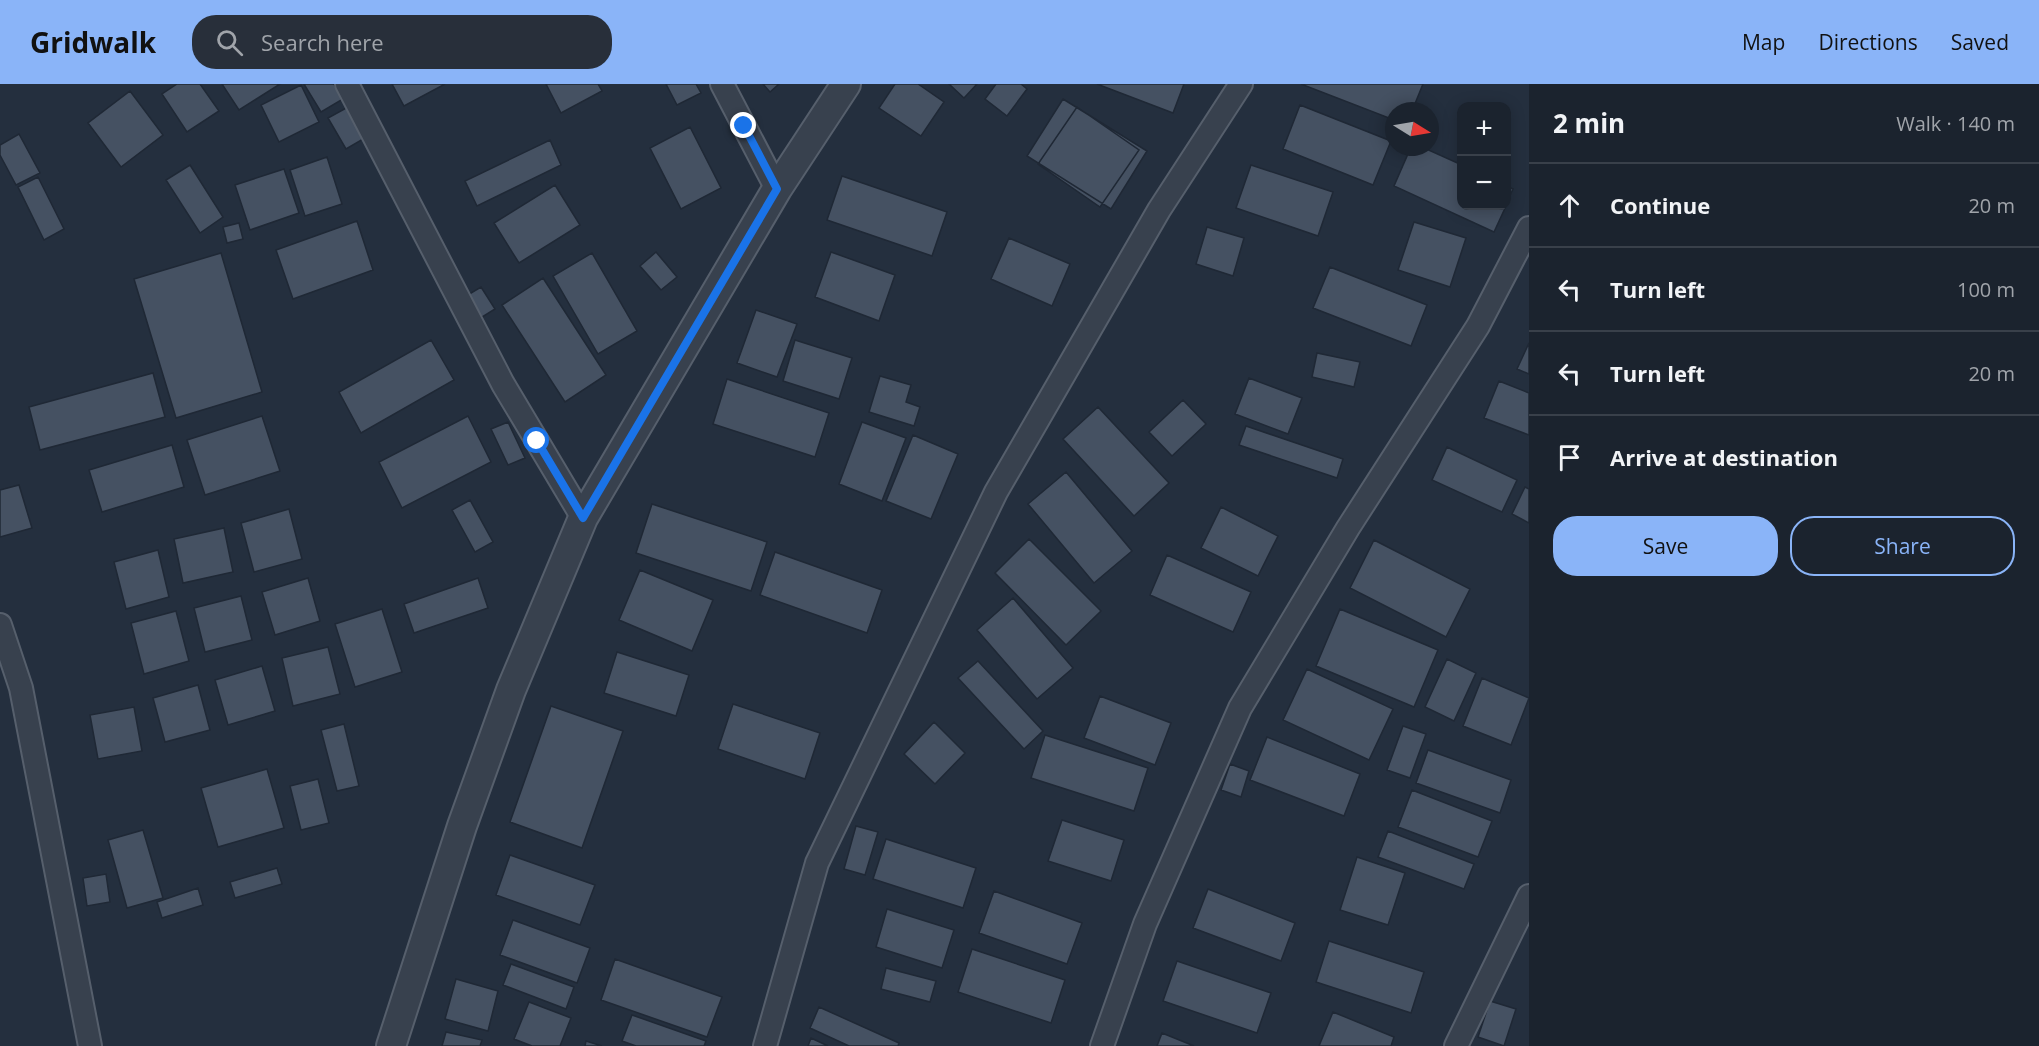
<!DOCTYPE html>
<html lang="en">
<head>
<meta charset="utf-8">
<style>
	:root { --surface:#1b232e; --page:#282f3a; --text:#f1f3f6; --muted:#a0a4aa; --line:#39404a; --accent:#8ab4f8 }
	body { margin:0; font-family:"Open Sans",sans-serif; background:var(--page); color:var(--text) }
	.controls { position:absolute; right:18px; top:18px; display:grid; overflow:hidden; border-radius:12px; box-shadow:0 3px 15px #0003 }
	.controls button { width:54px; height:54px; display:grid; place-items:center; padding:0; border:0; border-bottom:2px solid var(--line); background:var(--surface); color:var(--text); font:30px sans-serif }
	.compass { position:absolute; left:1385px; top:18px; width:54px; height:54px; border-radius:50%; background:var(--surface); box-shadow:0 3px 15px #0003; rotate:101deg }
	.stop { position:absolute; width:18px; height:18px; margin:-14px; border:4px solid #1a73e8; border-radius:50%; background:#fff }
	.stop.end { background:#1a73e8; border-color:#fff; box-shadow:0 2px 6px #0008 }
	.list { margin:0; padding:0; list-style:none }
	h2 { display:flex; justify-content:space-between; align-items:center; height:78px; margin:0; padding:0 24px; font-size:26px }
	h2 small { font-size:20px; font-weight:400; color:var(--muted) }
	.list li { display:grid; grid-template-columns:39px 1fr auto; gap:18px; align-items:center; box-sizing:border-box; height:84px; padding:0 24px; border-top:2px solid var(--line) }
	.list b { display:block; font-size:22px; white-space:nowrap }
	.list em { font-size:20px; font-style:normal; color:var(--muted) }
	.actions { display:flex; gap:12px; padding:18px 24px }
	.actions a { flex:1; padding:14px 0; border:2px solid var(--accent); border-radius:24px; text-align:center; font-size:21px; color:var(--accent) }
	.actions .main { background:var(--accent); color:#111 }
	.icon { flex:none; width:33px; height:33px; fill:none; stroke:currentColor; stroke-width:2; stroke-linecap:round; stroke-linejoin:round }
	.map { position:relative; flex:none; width:1529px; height:962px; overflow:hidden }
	header { display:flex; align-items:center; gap:36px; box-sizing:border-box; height:84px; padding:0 30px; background:var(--accent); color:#111 }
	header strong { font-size:28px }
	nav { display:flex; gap:33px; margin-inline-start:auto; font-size:21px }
	.search { width:420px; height:54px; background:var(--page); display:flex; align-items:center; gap:15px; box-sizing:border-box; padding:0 21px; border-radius:24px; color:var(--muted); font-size:22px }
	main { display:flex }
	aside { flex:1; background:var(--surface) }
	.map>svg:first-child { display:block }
</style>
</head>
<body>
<header>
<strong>Gridwalk</strong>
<div class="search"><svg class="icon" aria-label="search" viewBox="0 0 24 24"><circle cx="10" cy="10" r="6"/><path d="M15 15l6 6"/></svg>Search here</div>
<nav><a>Map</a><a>Directions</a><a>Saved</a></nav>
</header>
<main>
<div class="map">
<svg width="1529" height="962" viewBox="0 0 1529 962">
	<rect width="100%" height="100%" fill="#242f3e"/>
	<path fill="#455162" stroke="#1f2835" stroke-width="1.5" d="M177,0H200L219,27L187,48L162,10Z
		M222,0H280L239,26Z
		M304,0H334L343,15L321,28Z
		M392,0H445L404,22Z
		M546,0H598L602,7L561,29Z
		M666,0H696L701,9L677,21Z
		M763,0H779L770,8Z
		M895,0H918L944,18L921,52L879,24Z
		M949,0H977L964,14Z
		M996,0H1021L1027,5L1007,32L985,15Z
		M1097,0H1184L1173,29Z
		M1301,0H1423L1412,27H1394V36Z
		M301,1L319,38L279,58L261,21Z
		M130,7L163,51L121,83L88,39Z
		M1063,15L1147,67L1111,125L1027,72Z
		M1300,21L1391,57L1373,101L1283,65Z
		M348,23L365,54L346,65L328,34Z
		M1077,23L1139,66L1100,123L1038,80Z
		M690,43L721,104L681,125L650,64Z
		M19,50L40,89L16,101L0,71V61Z
		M550,56L561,81L477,122L465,97Z
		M1411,63H1422L1462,81V122H1506L1494,148L1394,102Z
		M327,73L342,120L305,132L290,86Z
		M190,81L223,133L200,149L166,96Z
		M1251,81L1333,108L1318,152L1236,124Z
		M284,85L299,129L250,146L235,101Z
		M842,92L947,128L932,172L827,136Z
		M38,93L64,145L44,156L18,103Z
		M555,101L580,141L519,179L494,139Z
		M1506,102L1513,105L1506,120Z
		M357,137L373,186L293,215L276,166Z
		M1414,138L1466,154L1450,203L1398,186Z
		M239,139L243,155L227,159L223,143Z
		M1207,143L1244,154L1233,192L1196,180Z
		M1009,154L1070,180L1052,222L991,195Z
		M656,168L677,193L661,206L640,182Z
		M831,168L895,191L879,237L815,213Z
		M221,169L262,308L176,334L134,195Z
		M592,169L637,247L598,270L553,192Z
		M1330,183L1427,221L1411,262L1313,224Z
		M543,194L606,291L565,318L502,221Z
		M481,203L495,225L479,235L466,212Z
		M756,226L797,240L777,293L737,279Z
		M431,256L454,296L361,349L339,308Z
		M795,256L852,274L839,315L783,297Z
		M1529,259V290L1517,285Z
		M1317,269L1360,278L1354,303L1312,293Z
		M153,289L165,333L40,366L29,323Z
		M880,292L911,301L906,318L920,323L914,342L869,328Z
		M1249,294L1302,314L1288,350L1235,330Z
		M727,295L829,329L815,373L713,340Z
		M1499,297L1529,309V351L1484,334Z
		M1183,316L1206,340L1172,372L1149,348Z
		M1098,323L1169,399L1134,432L1063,355Z
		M262,332L280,387L205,411L187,356Z
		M468,332L491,378L402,424L379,378Z
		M508,338L525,374L508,381L491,345Z
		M862,338L906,354L882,417L839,400Z
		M1246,342L1343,375L1337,394L1239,361Z
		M913,351L958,370L931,435L886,417Z
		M172,361L184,403L102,428L89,386Z
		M1447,363L1517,396L1502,428L1432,396Z
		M1066,388L1132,467L1094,499L1028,420Z
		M19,401L32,444L0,453V406Z
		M1525,403L1529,405V439L1512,430Z
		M470,416L493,458L475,468L452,426Z
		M652,420L767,458L751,507L636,469Z
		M1221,423L1278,452L1258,492L1201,464Z
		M289,425L302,475L254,488L241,439Z
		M224,444L233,488L183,499L174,455Z
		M1029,455L1101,527L1066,561L995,489Z
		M1374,456L1470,505L1446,553L1350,504Z
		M158,466L169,513L126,525L114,478Z
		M775,468L882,506L867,549L760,511Z
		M1167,471L1251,508L1233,548L1150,511Z
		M640,486L713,516L692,567L619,536Z
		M308,494L320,537L275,551L262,508Z
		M478,494L488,524L414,549L404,520Z
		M241,512L252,556L205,568L194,524Z
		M1013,514L1073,584L1037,615L977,546Z
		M382,525L402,588L355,603L335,540Z
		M1340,525L1438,566L1414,623L1316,582Z
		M176,527L189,577L144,590L131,539Z
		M328,563L340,610L293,622L282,574Z
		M617,568L689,591L676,632L604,609Z
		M1447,575L1476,589L1454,637L1425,623Z
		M978,577L1043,647L1024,665L958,594Z
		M262,582L275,627L228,641L215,596Z
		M1307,585L1393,625L1369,676L1283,636Z
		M1482,594L1529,614L1511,661L1463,642Z
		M198,601L210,646L165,658L153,614Z
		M1100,612L1171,639L1155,681L1084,654Z
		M733,620L820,649L805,695L718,665Z
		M551,622L623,647L582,764L510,738Z
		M134,623L142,667L98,675L90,631Z
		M934,638L965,669L935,700L904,670Z
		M344,640L359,702L337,707L321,646Z
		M1403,642L1426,650L1410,694L1387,686Z
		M1045,651L1148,684L1134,727L1031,694Z
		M1267,653L1360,690L1344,732L1250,696Z
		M1428,666L1511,696L1500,729L1416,699Z
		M1230,680L1249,687L1241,713L1221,706Z
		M267,685L284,744L218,763L201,704Z
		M318,695L329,739L301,746L290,702Z
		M1412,706L1492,737L1478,773L1398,743Z
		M1062,736L1124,756L1111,797L1048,777Z
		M856,742L878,748L865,791L844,785Z
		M143,746L163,814L127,824L108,756Z
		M1388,747L1474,780L1464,805L1378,773Z
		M886,755L976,784L963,824L873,795Z
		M510,771L595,801L580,841L496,811Z
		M1357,773L1405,789L1388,841L1340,826Z
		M277,784L282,800L235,814L230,798Z
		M106,790L110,818L87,822L83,794Z
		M198,804L203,821L162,834L157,818Z
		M1208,805L1295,839L1281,877L1193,844Z
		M994,807L1082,839L1067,880L979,849Z
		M887,825L954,846L942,884L876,863Z
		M513,836L590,864L577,899L500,871Z
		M1329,857L1424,888L1411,929L1316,898Z
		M972,865L1065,896L1051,939L958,908Z
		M615,875L722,913L707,953L601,916Z
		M1177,877L1271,909L1257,949L1163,917Z
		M511,880L574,903L566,925L503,901Z
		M886,884L936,897L930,918L881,905Z
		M456,895L498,907L488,947L445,935Z
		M1490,917L1516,925L1504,962L1478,953Z
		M529,918L571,934L560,962H532L514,955Z
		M819,923L899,959L898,962H849L810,944Z
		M1333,928L1394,953L1391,962H1319Z
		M632,931L706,957L704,962H636L622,957Z
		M446,948L482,956L480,962H442Z
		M1162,949L1194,962H1157Z
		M811,954L828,962H808Z
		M586,957L602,962H585Z"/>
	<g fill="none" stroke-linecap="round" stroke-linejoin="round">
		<g stroke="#565f6c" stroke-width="26">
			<path id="minor" d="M347,0L503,300L583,434
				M722,0L777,105
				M0,541L21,604L90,962
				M765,962L817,779L996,408L1159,126L1241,0
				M1102,962L1145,840L1240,624L1348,444L1478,242L1529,144
				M1456,962L1529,812"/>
		</g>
		<g stroke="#565f6c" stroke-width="32">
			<path id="tertiary" d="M391,962L462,742L511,606L583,434L777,105L846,0"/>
		</g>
		<use href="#minor" stroke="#38414e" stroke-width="22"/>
		<use href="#tertiary" stroke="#38414e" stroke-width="28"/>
	</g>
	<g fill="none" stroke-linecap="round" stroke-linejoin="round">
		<path stroke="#1a73e8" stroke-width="8" d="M537,357L583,434L777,105L744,42"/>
	</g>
</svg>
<div class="controls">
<button>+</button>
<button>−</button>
</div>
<svg class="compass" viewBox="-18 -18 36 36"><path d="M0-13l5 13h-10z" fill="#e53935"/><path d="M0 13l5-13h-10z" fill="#a0a4aa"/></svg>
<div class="stop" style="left:537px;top:357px"></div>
<div class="stop end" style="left:744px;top:42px"></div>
</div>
<aside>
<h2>2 min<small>Walk · 140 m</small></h2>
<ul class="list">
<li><svg class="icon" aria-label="ahead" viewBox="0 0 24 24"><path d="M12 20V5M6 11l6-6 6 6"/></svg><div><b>Continue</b></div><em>20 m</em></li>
<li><svg class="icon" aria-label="left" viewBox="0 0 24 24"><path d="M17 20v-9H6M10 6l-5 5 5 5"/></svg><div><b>Turn left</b></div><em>100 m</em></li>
<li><svg class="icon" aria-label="left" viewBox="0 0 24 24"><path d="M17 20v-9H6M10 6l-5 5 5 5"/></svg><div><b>Turn left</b></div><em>20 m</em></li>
<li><svg class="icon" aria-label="arrive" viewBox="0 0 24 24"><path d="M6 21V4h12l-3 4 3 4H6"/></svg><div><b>Arrive at destination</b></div></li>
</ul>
<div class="actions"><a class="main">Save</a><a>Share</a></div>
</aside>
</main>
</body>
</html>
